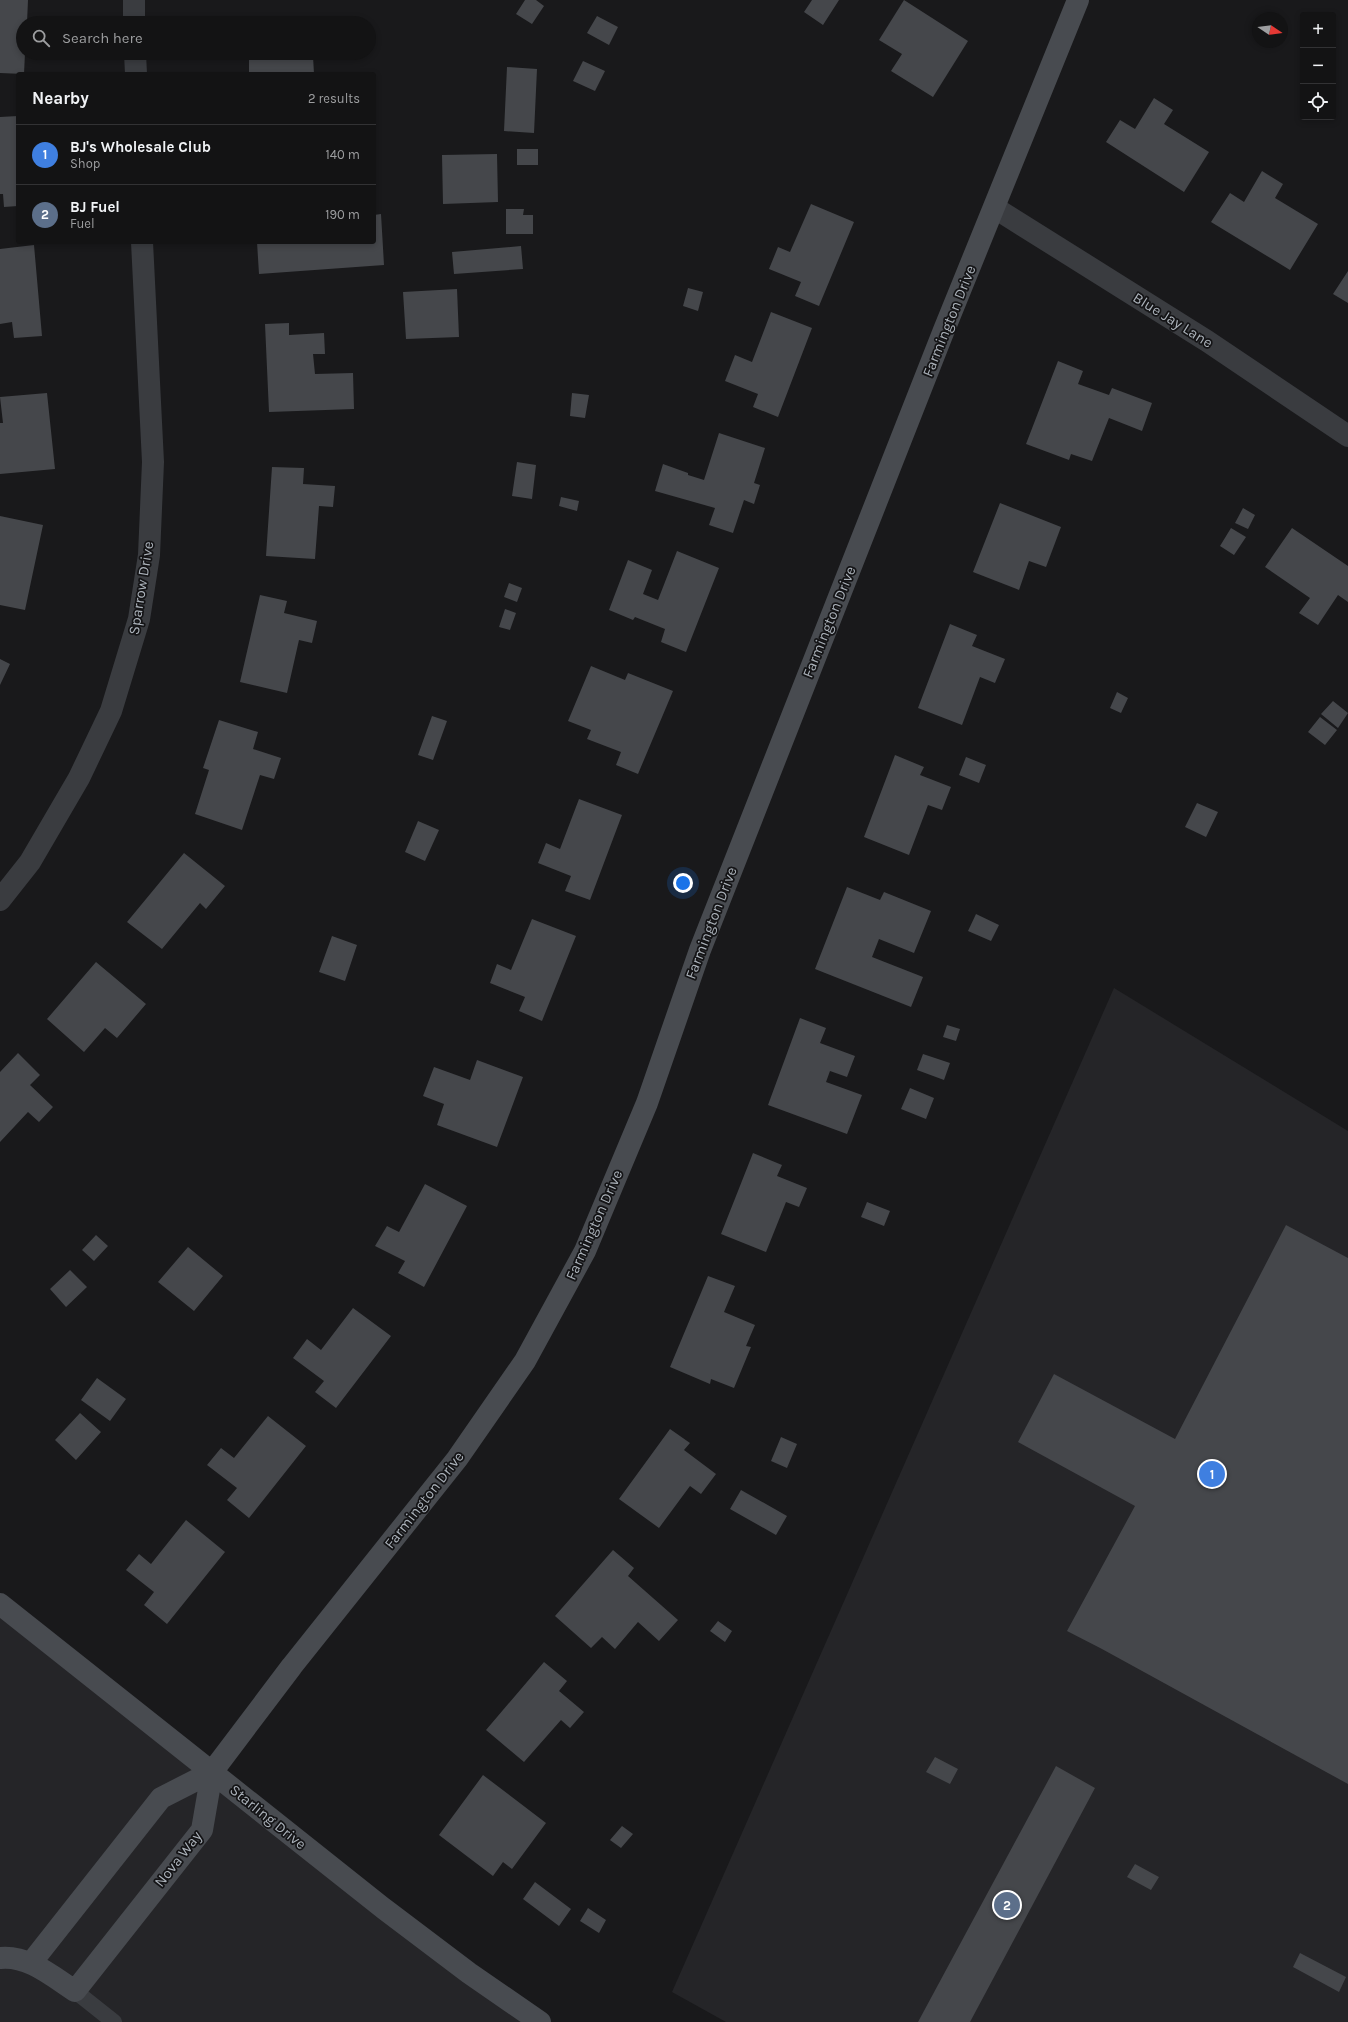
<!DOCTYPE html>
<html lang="en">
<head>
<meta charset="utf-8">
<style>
	:root { --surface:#131314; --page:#1c1c1d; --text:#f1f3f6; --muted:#9d9ea0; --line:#323234; --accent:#f0973c }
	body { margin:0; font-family:Karla,sans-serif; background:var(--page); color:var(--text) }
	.controls { position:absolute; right:12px; top:12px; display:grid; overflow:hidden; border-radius:4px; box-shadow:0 2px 6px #0003 }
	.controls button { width:36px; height:36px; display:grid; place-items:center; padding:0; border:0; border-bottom:1px solid var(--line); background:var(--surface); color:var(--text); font:20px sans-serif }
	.compass { position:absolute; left:1252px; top:12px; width:36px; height:36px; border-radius:50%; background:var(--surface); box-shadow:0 2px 6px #0003; rotate:103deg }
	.you { position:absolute; left:683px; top:883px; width:14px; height:14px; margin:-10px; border:3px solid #fff; border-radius:50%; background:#1a73e8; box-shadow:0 0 0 6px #1a73e833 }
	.badge { display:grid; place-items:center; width:26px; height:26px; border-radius:50%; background:var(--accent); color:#fff; font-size:13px; font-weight:700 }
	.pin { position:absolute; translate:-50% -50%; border:2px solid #fff; box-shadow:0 1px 4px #0006 }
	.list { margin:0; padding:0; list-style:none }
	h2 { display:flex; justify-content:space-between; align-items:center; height:52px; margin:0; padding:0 16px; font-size:17px }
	h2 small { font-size:13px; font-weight:400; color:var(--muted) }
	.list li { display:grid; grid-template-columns:26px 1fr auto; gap:12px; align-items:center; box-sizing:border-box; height:60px; padding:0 16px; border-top:1px solid var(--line) }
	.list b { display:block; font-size:15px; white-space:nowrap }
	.list p { margin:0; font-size:13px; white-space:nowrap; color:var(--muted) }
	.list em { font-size:13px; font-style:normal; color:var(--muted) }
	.icon { flex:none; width:22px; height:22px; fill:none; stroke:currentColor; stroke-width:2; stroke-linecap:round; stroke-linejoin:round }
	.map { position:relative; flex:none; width:1348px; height:2022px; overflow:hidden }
	.search { position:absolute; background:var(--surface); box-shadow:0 2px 6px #0003; left:16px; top:16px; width:360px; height:44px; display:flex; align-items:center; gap:10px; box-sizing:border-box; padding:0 14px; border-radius:22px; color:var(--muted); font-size:15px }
	.panel { position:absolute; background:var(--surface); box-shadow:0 2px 6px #0003; left:16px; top:72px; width:360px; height:172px; border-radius:4px }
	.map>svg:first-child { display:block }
</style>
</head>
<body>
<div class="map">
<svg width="1348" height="2022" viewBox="0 0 1348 2022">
	<rect width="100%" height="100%" fill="#19191b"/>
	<path fill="#252528" d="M1114,988L1348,1131V2022H726L672,1992Z
		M0,1604L542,2022H0Z"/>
	<path fill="#45474b" d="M0,0H28L27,23H23V53H25L24,74L0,73Z
		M525,0H536L544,6L532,24L516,14Z
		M812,0H839L823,25L804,12Z
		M904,0L968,41L933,97L891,71L902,54L879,40Z
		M597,16L618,27L609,45L587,33Z
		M249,53H308V56H313L314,74H249Z
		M583,61L605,71L595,91L573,81Z
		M507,67L537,69L534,133L504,131Z
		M1154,98L1173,110L1164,124L1209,152L1184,192L1106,142L1120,120L1135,129Z
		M18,116V206L4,207L3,194H0V117Z
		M517,149H538V165H517Z
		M497,154L498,202L443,204L442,155Z
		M1262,171L1283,184L1275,198L1318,224L1290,270L1211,222L1230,193L1244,202Z
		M811,204L854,222L819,306L795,296L801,282L769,269L778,247L790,252Z
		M506,209H524L523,215H533V234H506Z
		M381,214L384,265L259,274L257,242H374V215Z
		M34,245L42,336L14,338L12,322L0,324V249Z
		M521,246L523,269L454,274L452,252Z
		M1348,271V303L1333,294Z
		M688,288L703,292L698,311L683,306Z
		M457,289L459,337L406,339L403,292Z
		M771,312L812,328L778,417L753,407L758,394L725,381L735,355L752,362Z
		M289,323V335L324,333L325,354H313L315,374L353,373L354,409L269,412L265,324Z
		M1058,361L1083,371L1078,384L1109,395L1112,388L1152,403L1142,431L1109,418L1092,461L1071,454L1069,460L1026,444Z
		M47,393L55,469L0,474V423H3L0,397Z
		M572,393L589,395L585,418L570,416Z
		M719,433L765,448L754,483L760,485L754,504L744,500L733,533L709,525L715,508L655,491L663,464L688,473V475L704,480Z
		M517,462L536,465L532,499L512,496Z
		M272,467L304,468L303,484L335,486L333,507L319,506L315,559L266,556Z
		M561,497L579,501L577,511L559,506Z
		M1000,503L1061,527L1046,567L1029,561L1019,590L973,572Z
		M1243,508L1255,515L1248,529L1235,523Z
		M0,516L43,525L25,610L0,605Z
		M1231,528L1246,537L1234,555L1220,546Z
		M1292,528L1348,566V602L1338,595L1318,625L1299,613L1310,598L1265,567Z
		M677,551L719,568L686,652L661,642L665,629L635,617L633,620L609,610L628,560L652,570L643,594L658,600Z
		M509,583L522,588L517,602L504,597Z
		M260,595L287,601L284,613L317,621L312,643L299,640L287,693L240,682Z
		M505,609L516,613L510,630L499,627Z
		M950,624L977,635L972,646L1005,659L995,683L980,677L962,725L918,708Z
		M0,659L10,664L0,685Z
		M591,666L625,680L628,673L673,691L638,774L616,765L621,752L587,739L591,730L568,721Z
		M1117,692L1128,698L1121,713L1110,708Z
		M1333,701L1348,713L1338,728L1321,714Z
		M432,716L447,721L433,760L418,755Z
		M1320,717L1337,730L1325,745L1308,732Z
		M219,720L258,732L253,749L281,758L274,779L260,775L242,830L195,814L209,770L203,768Z
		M895,755L924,767L920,775L951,787L942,810L928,805L909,855L864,837Z
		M966,757L986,765L979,783L959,775Z
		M579,799L622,815L590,900L565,891L571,876L538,863L546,843L560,849Z
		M1197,803L1218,812L1206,837L1185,827Z
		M418,821L439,830L425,861L405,852Z
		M184,853L225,886L206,909L200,903L162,949L127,922Z
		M847,887L880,900L884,892L931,911L914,953L879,939L872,957L923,977L911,1007L815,969Z
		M976,914L999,925L991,941L968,931Z
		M532,919L576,936L542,1021L519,1011L525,997L490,983L497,964L511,970Z
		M332,936L357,945L345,981L319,972Z
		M96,962L146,1004L117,1038L105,1028L84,1052L47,1019Z
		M800,1018L826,1028L820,1043L855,1056L847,1077L830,1071L826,1082L862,1095L847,1134L768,1105Z
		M947,1025L960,1029L956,1041L943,1037Z
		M18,1053L40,1075L30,1085L53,1107L39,1122L28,1112L0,1142V1072Z
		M923,1054L950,1063L944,1080L917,1070Z
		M477,1060L523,1077L497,1147L437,1125L444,1104L423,1096L434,1067L470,1080Z
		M910,1088L934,1098L926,1119L901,1109Z
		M753,1153L782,1165L777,1176L807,1188L799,1207L786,1202L766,1252L721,1234Z
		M425,1184L467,1206L424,1287L398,1273L405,1261L375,1246L387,1226L399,1232Z
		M867,1202L890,1211L884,1226L861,1217Z
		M1286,1225L1348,1258V1784L1102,1649L1067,1631L1135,1506L1018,1442L1054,1374L1175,1439Z
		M96,1235L108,1246L94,1261L82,1250Z
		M188,1247L223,1276L194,1311L158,1282Z
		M70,1270L87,1287L66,1307L50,1289Z
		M708,1276L735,1286L724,1312L755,1325L746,1346L751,1347L734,1388L711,1379L710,1384L670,1367Z
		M353,1308L391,1336L336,1408L315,1392L324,1381L293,1358L307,1339L321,1350Z
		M97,1378L126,1399L110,1421L81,1400Z
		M80,1413L101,1432L76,1460L55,1440Z
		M268,1416L306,1446L249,1518L227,1500L237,1488L207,1465L221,1448L234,1458Z
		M670,1429L690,1443L684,1450L716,1474L701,1494L690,1486L659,1528L619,1499Z
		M781,1437L797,1444L787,1468L771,1461Z
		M741,1490L787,1516L776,1535L730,1509Z
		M186,1520L225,1552L167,1624L144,1605L154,1592L126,1570L139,1554L151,1564Z
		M613,1550L634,1568L628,1576L678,1620L659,1641L638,1622L615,1649L602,1637L591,1648L555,1616Z
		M718,1621L732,1631L725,1642L710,1631Z
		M544,1662L567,1681L559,1691L584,1712L570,1728L561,1720L524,1762L486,1730Z
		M935,1757L958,1769L950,1784L926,1772Z
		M1056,1766L1095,1788L970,2022H918Z
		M483,1775L546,1823L512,1869L503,1862L493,1876L439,1835Z
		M622,1826L633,1834L621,1848L610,1840Z
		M1135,1864L1159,1877L1151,1890L1127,1877Z
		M535,1882L571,1909L559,1926L523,1899Z
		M588,1908L606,1920L599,1933L580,1921Z
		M1300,1953L1346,1977L1339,1992L1293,1967Z"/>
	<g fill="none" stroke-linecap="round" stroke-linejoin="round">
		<path stroke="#3a3c40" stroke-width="16" d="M75,1991L114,2022"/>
		<path stroke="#3a3c40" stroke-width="22" d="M134,23V0
			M135,53L136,74
			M995,208L1207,341L1348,436
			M0,900L30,862L79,778L111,711L139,619L149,555L153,462L142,242"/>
		<path stroke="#484b50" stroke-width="22" d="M0,1604L383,1908L469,1973L540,2022
			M0,1958C28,1955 52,1976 75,1991L202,1830L212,1772
			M31,1963L161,1798L212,1772L292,1666L457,1459L525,1361L585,1251L647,1103L700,950L944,330L1078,0"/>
	</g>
	<g text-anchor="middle" stroke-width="3.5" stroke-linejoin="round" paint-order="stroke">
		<g font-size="15" fill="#abb2ba" stroke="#141416">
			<text transform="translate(1173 320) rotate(32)" y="5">Blue Jay Lane</text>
			<text transform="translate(949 321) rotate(-68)" y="5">Farmington Drive</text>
			<text transform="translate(141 588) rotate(-81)" y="5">Sparrow Drive</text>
			<text transform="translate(829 622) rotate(-68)" y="5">Farmington Drive</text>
			<text transform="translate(711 923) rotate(-69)" y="5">Farmington Drive</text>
			<text transform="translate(594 1225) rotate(-66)" y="5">Farmington Drive</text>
			<text transform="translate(424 1500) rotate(-52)" y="5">Farmington Drive</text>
			<text transform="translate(268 1817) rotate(39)" y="5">Starling Drive</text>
			<text transform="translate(178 1859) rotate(-52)" y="5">Nova Way</text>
		</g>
	</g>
</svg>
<div class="controls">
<button>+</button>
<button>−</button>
<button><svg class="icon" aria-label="locate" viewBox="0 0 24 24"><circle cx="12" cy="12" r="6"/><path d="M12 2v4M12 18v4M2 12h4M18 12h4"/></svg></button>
</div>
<svg class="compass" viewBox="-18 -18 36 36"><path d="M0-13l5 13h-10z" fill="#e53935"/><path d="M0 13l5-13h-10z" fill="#9d9ea0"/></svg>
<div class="you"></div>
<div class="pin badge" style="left:1212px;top:1474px;background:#3f7fe0">1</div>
<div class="pin badge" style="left:1007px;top:1905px;background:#5c6f8a">2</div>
<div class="search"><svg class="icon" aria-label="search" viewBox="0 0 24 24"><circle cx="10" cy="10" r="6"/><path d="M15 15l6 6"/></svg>Search here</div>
<section class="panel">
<h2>Nearby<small>2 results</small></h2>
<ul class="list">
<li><span class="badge" style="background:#3f7fe0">1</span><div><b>BJ's Wholesale Club</b><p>Shop</p></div><em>140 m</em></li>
<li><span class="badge" style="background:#5c6f8a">2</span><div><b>BJ Fuel</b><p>Fuel</p></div><em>190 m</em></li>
</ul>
</section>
</div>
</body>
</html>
